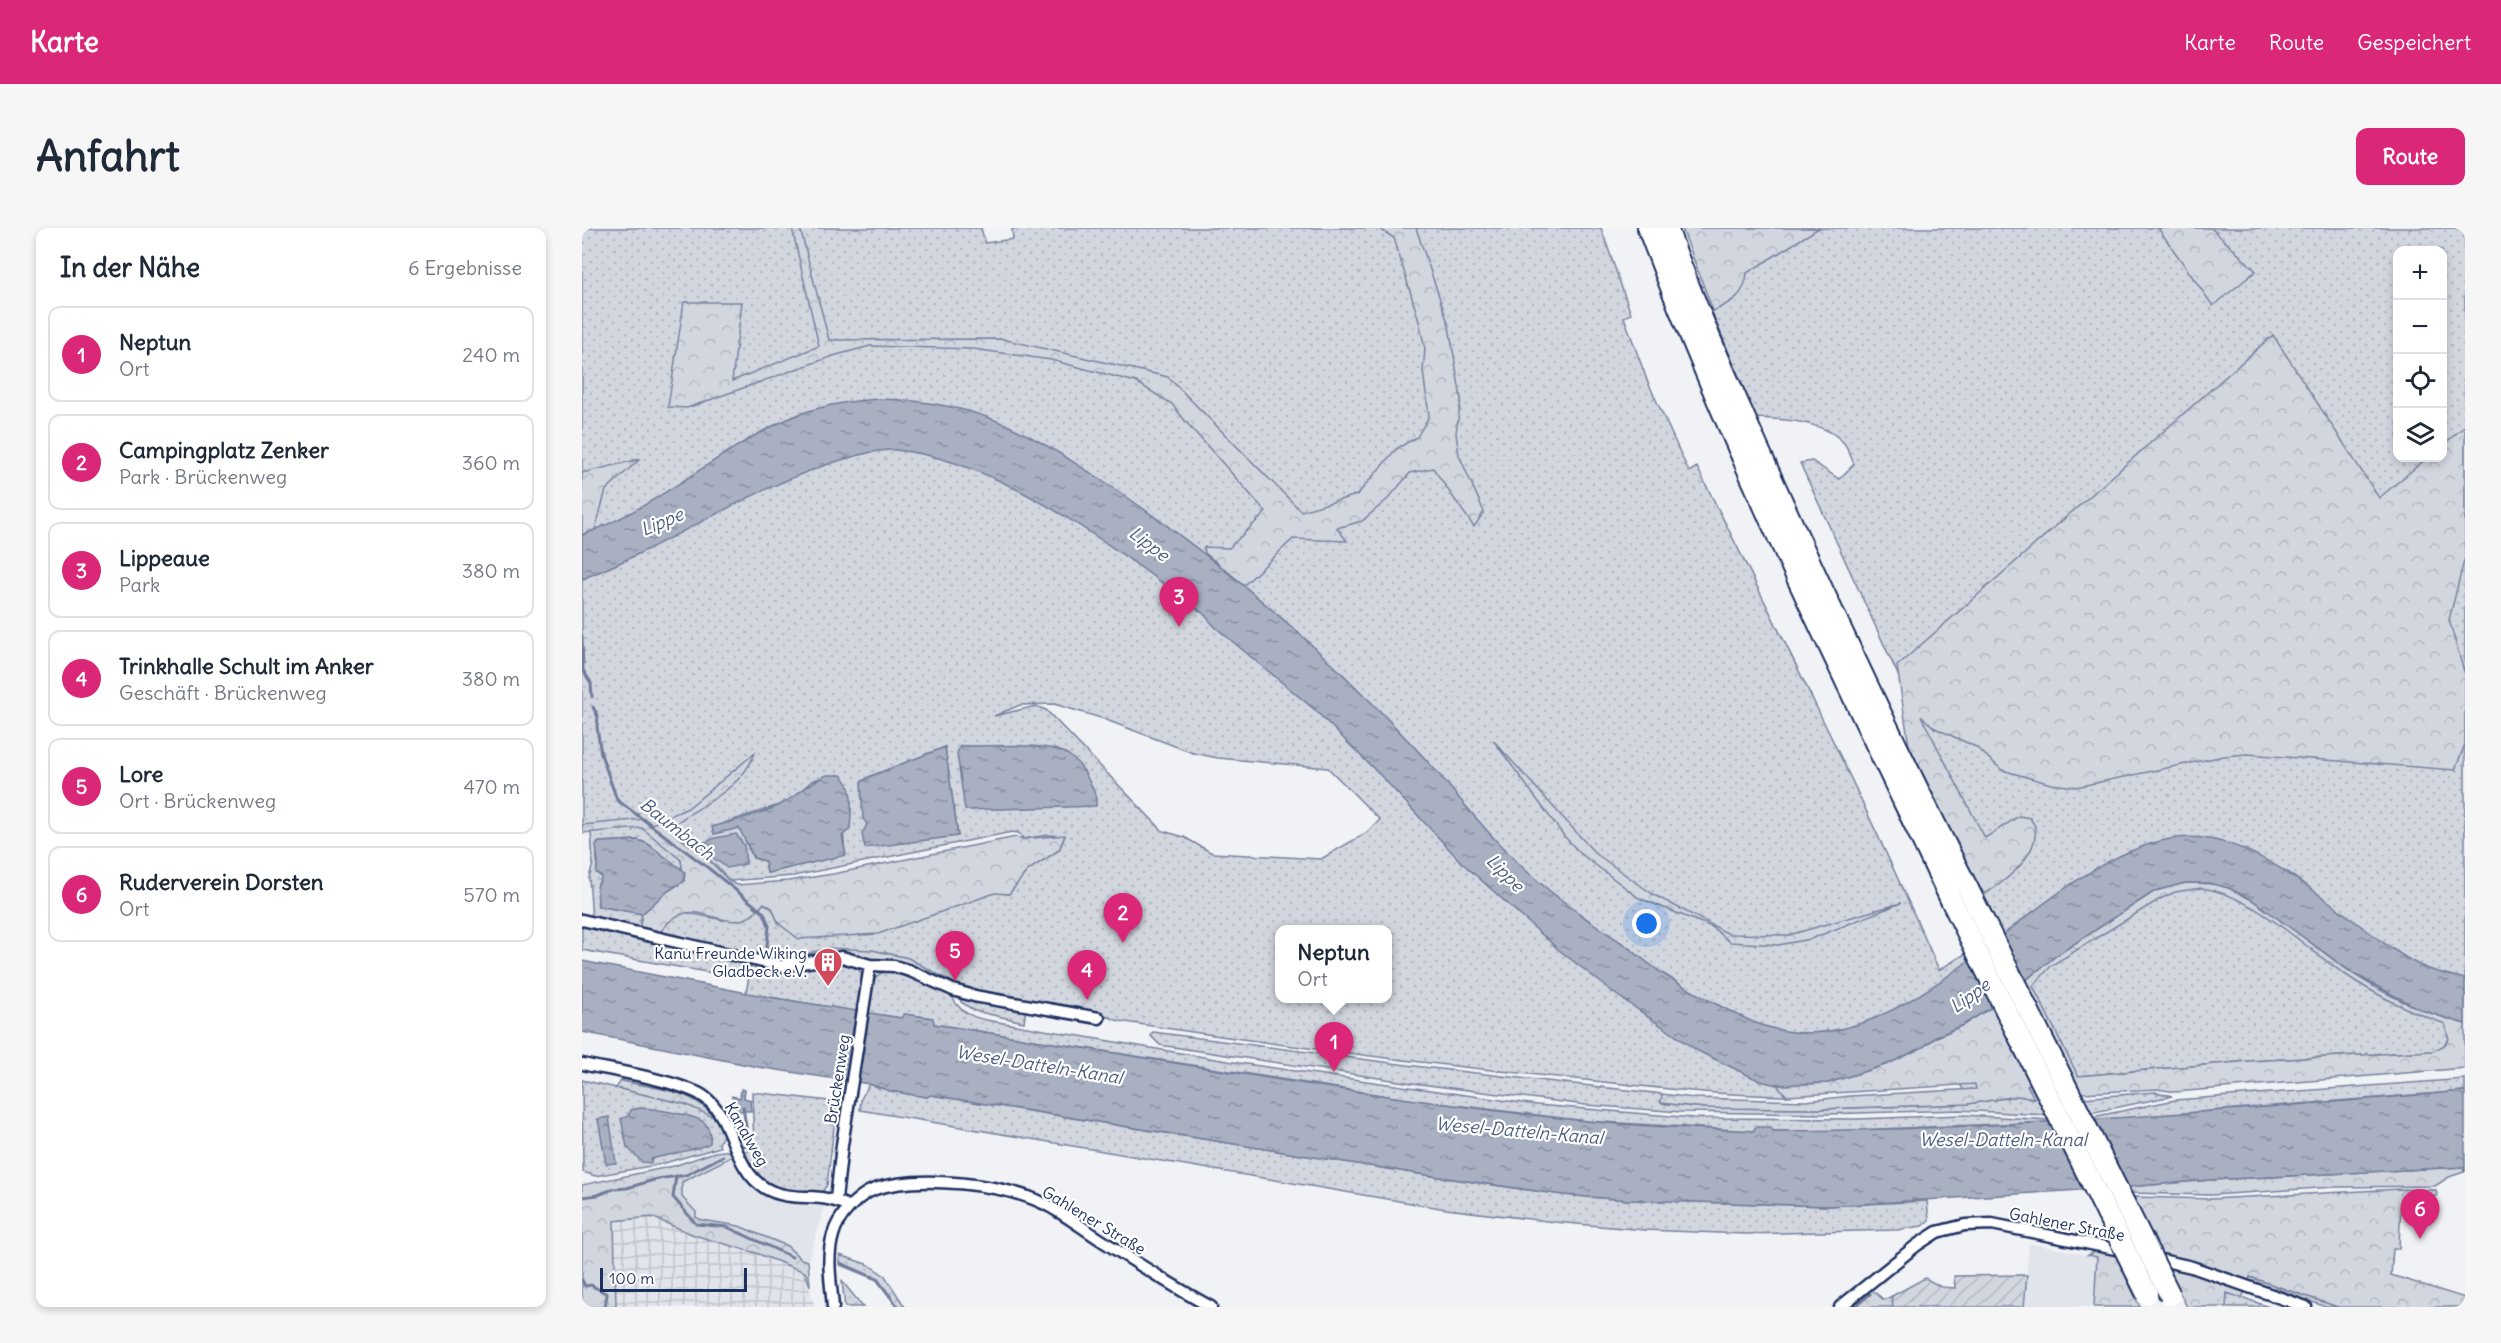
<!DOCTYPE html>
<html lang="de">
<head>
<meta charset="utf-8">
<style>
	:root { --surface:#fff; --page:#f6f6f7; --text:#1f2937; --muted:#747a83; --line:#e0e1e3; --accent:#db2777 }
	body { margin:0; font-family:Delius,sans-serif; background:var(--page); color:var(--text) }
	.controls { position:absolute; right:18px; top:18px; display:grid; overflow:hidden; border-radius:12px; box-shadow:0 3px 9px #0003 }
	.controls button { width:54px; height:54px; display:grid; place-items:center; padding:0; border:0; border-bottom:2px solid var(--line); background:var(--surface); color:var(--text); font:30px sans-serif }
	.scale { position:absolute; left:18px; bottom:15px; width:147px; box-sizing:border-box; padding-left:6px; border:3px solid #1b2f5e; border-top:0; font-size:16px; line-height:21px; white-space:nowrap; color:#1b2f5e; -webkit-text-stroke:4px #fff; paint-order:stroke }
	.you { position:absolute; left:1065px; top:696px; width:21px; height:21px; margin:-15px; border:4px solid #fff; border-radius:50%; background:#1a73e8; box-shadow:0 0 0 9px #1a73e833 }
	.badge { display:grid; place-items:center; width:39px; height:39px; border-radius:50%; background:var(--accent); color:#fff; font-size:20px; font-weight:700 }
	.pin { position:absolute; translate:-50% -50px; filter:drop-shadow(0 2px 3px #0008) }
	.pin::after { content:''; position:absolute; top:32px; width:21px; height:18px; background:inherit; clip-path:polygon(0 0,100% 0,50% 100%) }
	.popup { position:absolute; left:693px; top:697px; width:117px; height:78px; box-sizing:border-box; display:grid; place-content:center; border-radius:12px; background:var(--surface); filter:drop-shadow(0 2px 4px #0005); font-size:20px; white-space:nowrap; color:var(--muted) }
	.popup b { font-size:22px; color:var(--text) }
	.popup::after { content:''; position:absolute; left:50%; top:100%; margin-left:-12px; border:12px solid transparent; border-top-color:var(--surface) }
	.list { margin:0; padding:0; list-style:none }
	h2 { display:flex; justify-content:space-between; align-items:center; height:78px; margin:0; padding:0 24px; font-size:26px }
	h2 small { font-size:20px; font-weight:400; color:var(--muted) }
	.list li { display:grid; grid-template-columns:39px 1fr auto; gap:18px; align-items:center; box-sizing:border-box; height:96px; margin:0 12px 12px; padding:0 12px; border:2px solid var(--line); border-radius:12px }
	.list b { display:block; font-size:22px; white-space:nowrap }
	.list p { margin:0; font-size:20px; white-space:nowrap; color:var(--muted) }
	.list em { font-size:20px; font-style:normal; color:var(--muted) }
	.icon { flex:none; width:33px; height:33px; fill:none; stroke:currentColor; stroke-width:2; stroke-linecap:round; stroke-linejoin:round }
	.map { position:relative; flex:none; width:1883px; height:1079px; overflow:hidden; border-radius:12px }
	header { display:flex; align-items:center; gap:36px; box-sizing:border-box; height:84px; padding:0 30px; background:var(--accent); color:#fff }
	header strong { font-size:28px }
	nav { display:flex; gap:33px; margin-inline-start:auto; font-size:21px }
	.intro { display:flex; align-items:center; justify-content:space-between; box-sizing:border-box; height:144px; padding:0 36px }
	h1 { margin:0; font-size:42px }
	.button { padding:15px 27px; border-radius:12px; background:var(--accent); color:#fff; font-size:21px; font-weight:700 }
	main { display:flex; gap:36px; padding:0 36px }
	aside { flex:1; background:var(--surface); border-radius:12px; box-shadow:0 3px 9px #0003 }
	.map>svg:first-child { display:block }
</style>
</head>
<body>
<header>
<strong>Karte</strong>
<nav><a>Karte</a><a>Route</a><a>Gespeichert</a></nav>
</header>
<div class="intro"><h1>Anfahrt</h1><a class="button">Route</a></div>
<main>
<aside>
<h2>In der Nähe<small>6 Ergebnisse</small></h2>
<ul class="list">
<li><span class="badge">1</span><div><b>Neptun</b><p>Ort</p></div><em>240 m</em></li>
<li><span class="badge">2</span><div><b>Campingplatz Zenker</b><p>Park · Brückenweg</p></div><em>360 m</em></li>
<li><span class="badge">3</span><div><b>Lippeaue</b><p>Park</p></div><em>380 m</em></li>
<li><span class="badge">4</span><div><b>Trinkhalle Schult im Anker</b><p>Geschäft · Brückenweg</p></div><em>380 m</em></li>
<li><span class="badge">5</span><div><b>Lore</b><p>Ort · Brückenweg</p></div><em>470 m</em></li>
<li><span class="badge">6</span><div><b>Ruderverein Dorsten</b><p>Ort</p></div><em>570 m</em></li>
</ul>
</aside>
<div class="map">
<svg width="1883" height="1079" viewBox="0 0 1883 1079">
	<defs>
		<pattern id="industrial-grid" width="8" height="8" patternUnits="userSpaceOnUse" patternTransform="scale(1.5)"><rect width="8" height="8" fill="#e1e4ea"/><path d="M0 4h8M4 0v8" fill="none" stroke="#c0c4cb"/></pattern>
		<pattern id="grass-dots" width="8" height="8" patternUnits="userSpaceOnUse" patternTransform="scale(1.5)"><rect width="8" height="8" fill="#d2d6df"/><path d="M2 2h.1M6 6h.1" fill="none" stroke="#b4b8c2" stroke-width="1.8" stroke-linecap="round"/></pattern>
		<pattern id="forest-crowns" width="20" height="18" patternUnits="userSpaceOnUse" patternTransform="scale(1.5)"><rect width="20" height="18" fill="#d2d6df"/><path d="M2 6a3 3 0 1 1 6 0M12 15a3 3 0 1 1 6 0" fill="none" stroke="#b4b8c2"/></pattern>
		<pattern id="garden-furrows" width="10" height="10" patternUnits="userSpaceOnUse" patternTransform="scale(1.5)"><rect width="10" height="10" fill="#d2d6df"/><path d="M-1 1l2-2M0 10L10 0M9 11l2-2" fill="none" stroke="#b4b8c2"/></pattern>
		<pattern id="water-ripples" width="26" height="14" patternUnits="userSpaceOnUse" patternTransform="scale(1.5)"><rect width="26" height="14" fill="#a8b0c2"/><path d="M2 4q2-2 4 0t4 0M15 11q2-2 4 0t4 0" fill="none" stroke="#8890a1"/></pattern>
	</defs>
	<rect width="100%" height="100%" fill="#f1f2f5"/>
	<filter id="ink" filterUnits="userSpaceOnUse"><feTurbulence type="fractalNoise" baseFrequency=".0167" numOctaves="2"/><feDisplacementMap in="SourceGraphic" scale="12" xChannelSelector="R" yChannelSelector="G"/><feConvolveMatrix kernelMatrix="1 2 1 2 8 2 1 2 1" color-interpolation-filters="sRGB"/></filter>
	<g filter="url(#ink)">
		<path fill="#e1e4ea" d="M153,927L241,974L243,978L226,1033L219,1031L205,1018L157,998L119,992L100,969V954Z
			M1447,1015L1515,1029L1512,1079H1442Z"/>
		<path fill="url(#industrial-grid)" d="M70,989L112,1007L174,1025L223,1044L233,1079H34L32,994Z"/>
		<path fill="url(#grass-dots)" stroke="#76829e" stroke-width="1.5" fill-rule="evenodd" d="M0,0H399L403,15L431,11L430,1L436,0H1019L1049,86L1042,89L1065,152L1107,244L1115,239C1199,405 1282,572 1357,742L1419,704L1402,667L1435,641L1442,632L1400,613L1341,501L1218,235L1230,233L1257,251L1272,236C1269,230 1266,219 1261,214C1242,193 1200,191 1174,190L1130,84L1157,63L1117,0H1883V802L1863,797L1867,811L1861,818L1851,823L1668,833L1495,848L1487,846L1420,859L1382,863L1355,817L1201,865L1204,868C1124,867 1045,856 965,848C822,833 679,815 537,793L527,789L454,777L379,761L326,730L290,722L220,728L203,732L186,728V731L180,730V726L134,719L76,708L83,696L94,686L102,684L141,692L182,675L190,680L197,696L414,665L427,666L445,643L477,622L483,608L466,607L441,611L437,605L430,604L211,648L147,653L137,640L95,606L69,598L0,603ZM1816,22H1860V230H1816ZM472,476L519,490L611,525L636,530L746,540L798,592L784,605L739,631L630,625L602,609L581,603L464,482L454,478L412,488L438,477ZM378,518L472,521L486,527L502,543L430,580L384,582ZM363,519L376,608L285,596L280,554L289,548ZM257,547L263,627L185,645L183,633L171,630L157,599H130L197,577L209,571L231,552ZM698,702H806V770H698Z
			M56,599L66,603L97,628L103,644L66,616L56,612L17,614C12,622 17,635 15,645L20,650L16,655V678L60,686L57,703L10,692L7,649L11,636L9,604Z
			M0,696L170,738V739L158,745L142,747L0,722Z
			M256,733L275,740L282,748L278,784L164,765L167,748L186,739L211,741Z
			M313,742L368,764C375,782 386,788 404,792L657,835L955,877L1112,890L1276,891L1381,887L1467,892L1468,894L1249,903H1190L1174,899L1171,903L1005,893L831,872L352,796L350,790L322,786L320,790L285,785C288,764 284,744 313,742Z
			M378,769L444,780L442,794L393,783L379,774Z
			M571,804L840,839L1080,866L1079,875L1123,880L1237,881L1386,876L1435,868L1451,870L1445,856H1448L1464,887L1377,882L1244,886L1100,884L1004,877L830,855L578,817L569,808Z
			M44,850C71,857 111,859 131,882C136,888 139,896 143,902L137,916L138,919L79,936L13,948L1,944L0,852L103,876L130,888C113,862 67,859 39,853Z
			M1883,851V863L1514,892L1511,889L1593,872Z
			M287,856L308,863L344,869L349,867L837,946L981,967L1046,972L1247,978L1345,973L1347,992L1340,998L1315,1002L1163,1006L1063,1002L973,994L864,981L278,882L279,871Z
			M170,864L255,874L245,957L240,964C197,964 185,967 162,927L172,917Z
			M1573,864L1590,868L1508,885L1501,870Z
			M258,1027L287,1037L303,1048L323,1079H316L295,1052L258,1037Z
			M1668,1049L1756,1079H1744L1693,1060L1683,1061L1666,1055Z
			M260,1053L281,1079H263Z
			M1645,1064L1687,1079H1644Z"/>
		<path fill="url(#forest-crowns)" stroke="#76829e" stroke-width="1.5" fill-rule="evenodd" d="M210,0H218L247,112L420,111L586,149L719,283L775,267L814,221L835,209L847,188L841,143L843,121L837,93L812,10L796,0H834L867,98L879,171L874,205L877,227L902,284L892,299L851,240L828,245L806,271L780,293L755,300L765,313L711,311L662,357L623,325L622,319L647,320L684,284L604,194L590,176L554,154L469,132L391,121L288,118L251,128L105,180L86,179L102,74H160L150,153L237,118Z
			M1100,0H1237L1165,45C1163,68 1150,74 1131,83Z
			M1576,0H1629L1674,43L1631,78Z
			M1691,107L1797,270L1845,230H1860L1861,217L1883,198V329L1867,392L1883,447V516L1873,542L1665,526L1642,528L1494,559L1469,556L1420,542L1394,519L1353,500L1339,488L1403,610L1437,588L1448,590L1453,598C1457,627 1425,652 1403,666L1395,656L1327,518L1315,438Z
			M58,231L24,262L13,302L0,307V245Z
			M911,512L1013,625L1072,667L1147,706L1207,707L1319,675L1229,711L1196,717L1148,714L1130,699L1057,670L998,625L982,608Z
			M173,525C160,560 123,575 94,595L91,601L99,611L125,630L147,653L155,657L206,653L251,646L434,609L441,611L483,607L477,622L445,643L427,666L413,665L296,706L217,711L197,696L190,680L182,675C146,724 112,650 76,708L57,703L60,686L83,665L102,653L99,632L60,600L0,605V597L63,591L70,596L106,580Z
			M1603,655C1619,655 1634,655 1649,661C1689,678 1732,720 1770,745C1805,768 1843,785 1883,796V840L1593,864L1576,861L1499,865L1443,753L1475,727L1573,663ZM1619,660C1672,667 1720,718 1764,747C1795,768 1827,783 1863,796L1867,811L1861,818L1851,823L1668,833L1496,848L1451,758L1470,737L1578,671L1593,664Z
			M246,720L290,722L326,730L379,759L301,733L205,736L143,721L181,726L180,729L185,731L186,728L203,732Z
			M1410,779L1448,856L1445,857L1452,870L1435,868L1386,876L1237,881L1123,880L1079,875L1080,866L1112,870L1224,873L1268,868L1394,861L1393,856L1205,868L1195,857L1246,855L1306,836L1341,819L1355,809L1381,797Z
			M39,853C68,859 113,862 131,889L103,876L34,860Z
			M151,922L153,927L100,954V969L114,984V989L119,992L157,998L205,1018L219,1031L226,1033L228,1058L223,1044L174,1025L112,1007L70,989L32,993L34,1079H0V957L92,938L133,924Z
			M1881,939L1882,944L1867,949L1853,958L1752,959L1630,967L1549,965L1546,959L1628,952Z
			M1817,961L1854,962L1855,968L1819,970L1817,1021H1811L1809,1047L1883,1070V1079H1756L1668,1049L1666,1055L1579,1026L1550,969L1629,971Z
			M1517,1022L1533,1026L1558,1079H1512L1515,1029L1506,1027Z
			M1584,1037L1663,1063L1660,1070L1645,1065L1644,1079H1605Z
			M1288,1060L1302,1072L1310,1068L1311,1079H1263Z"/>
		<path fill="url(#garden-furrows)" stroke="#76829e" stroke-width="1.5" d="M1445,1047L1442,1079H1311L1310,1068L1343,1050L1359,1059L1373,1060L1372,1048Z"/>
		<path fill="url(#water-ripples)" stroke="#707c9a" stroke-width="1.5" d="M297,171C341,172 386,179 427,198C470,218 510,246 549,272C654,345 750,430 836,523C869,558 897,597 931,630C963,662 1000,688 1037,713C1053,723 1066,737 1083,747C1107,762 1133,776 1158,788C1315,868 1444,637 1588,611C1676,594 1765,699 1837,737C1851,744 1868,747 1883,751V796L1839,782L1772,746L1670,672L1647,660L1626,655H1603L1573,663L1475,727L1410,779L1381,797L1355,808L1341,819L1306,836L1246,855L1195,857L1178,853L1116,823L1036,768L977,722L879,634L802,551L733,482L633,399L622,386C538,324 419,231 313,222C296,221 275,227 259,232C168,260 89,316 0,351V307C72,281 130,227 199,194C229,179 264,173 297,171Z
			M378,518C404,519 463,513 485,526C494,532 502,542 506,551C511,561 515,567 514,578L383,582L375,525Z
			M363,519L376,608L283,620L280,606L285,596L281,591L279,554L289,548Z
			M245,547H259C273,558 269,585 268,601L260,608L264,627L185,645L183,633L172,630L157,600L132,606L130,599C153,593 176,587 198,577C215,568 227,554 245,547Z
			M154,606L162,617L164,636L145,640L121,622V615L133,610Z
			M56,612L66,616L103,644L102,653L83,665L60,686L16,678L15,659L20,648L14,645L16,634L14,618L17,614Z
			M0,733L192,770L319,790L322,786L351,790L352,796C569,830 785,870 1003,893C1058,899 1115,900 1171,903L1174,899H1189L1191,903C1422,902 1653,882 1883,863V944L1881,939L1628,952L1546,959L1247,978L1046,972L981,967L837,946L349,867L345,869L308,863L287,856L176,839L0,804Z
			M159,861L163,862L162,870L170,872L168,873L169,883H154L152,870L149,868L158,870Z
			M58,880C70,880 111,887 120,893C127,897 129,908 128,915C123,920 80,928 69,931V935L60,934L45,919L39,891L46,888L49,882Z
			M27,889L34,935L24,936L16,891Z"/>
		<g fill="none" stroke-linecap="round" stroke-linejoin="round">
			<path stroke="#707c9a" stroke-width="3" d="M0,408L1,442L9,455L10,469
				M11,479L16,489L15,499L19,526L35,572L125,639L182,685L187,698L184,727
				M160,919L164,917L166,911L161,879
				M94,948L91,969L114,996L145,999L210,1029
				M0,969L16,967L31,961L45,960L75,951L104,947L141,928
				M258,1035L295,1051L316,1079
				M0,1052L3,1058L9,1057L25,1066L23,1079
				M1272,1079L1288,1066"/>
			<g stroke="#1b2f5e" stroke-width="15">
				<path id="minor" d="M0,692L198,738L260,729L288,737L312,738L328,743L371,762L392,768L517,790
					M0,836C33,843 86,851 116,865C126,870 136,881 141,891C153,914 159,946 183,960C210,976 240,962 267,979
					M254,971L260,917L288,737
					M1570,1030L1610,1039L1724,1079
					M251,1079C249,1055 244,1030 251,1007C256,988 275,968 293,961C337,946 422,956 463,976C481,985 499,999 516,1010C553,1034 590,1058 629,1079
					M1258,1079L1335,1017L1355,1004L1383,997L1410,996L1543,1023"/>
			</g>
			<g stroke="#1b2f5e" stroke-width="24">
				<path id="motorway" d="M1066,0C1152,229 1262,449 1368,670
					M1085,0C1121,100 1165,196 1209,293C1265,416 1324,540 1386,661"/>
			</g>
			<use href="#minor" stroke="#fff" stroke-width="10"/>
			<use href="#motorway" stroke="#fff" stroke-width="20"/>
			<g stroke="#1b2f5e" stroke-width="24" stroke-linecap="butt">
				<path id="motorway-bridge" d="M1386,661L1588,1067
					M1368,670L1565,1066"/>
			</g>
			<use href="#motorway-bridge" stroke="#fff" stroke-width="20"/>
		</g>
	</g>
	<defs>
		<g id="building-pin" transform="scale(1.5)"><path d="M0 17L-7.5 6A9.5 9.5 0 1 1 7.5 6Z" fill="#d1495b" stroke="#fff"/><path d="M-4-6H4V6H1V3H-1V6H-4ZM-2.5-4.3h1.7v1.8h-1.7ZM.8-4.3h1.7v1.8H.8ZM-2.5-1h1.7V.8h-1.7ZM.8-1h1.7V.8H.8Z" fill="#fff"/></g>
	</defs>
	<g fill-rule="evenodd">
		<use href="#building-pin" x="246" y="734"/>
	</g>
	<g text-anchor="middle" stroke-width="4.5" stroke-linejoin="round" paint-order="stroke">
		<g font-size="16" fill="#1b2f5e" stroke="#fff" text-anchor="end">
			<text x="225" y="731">Kanu Freunde Wiking<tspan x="225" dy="18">Gladbeck e.V.</tspan></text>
		</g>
		<g font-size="16" fill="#1b2f5e" stroke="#fff">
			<text transform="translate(255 851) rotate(-81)" y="6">Brückenweg</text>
			<text transform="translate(165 906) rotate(60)" y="6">Kanalweg</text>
			<text transform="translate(512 992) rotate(31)" y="6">Gahlener Straße</text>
			<text transform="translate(1485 996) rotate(11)" y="6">Gahlener Straße</text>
		</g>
		<g font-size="18" font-style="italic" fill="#4c5c81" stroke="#fff">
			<text transform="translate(80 294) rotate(-23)" y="6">Lippe</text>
			<text transform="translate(567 316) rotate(37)" y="6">Lippe</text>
			<text transform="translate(95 601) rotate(38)" y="6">Baumbach</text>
			<text transform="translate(923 645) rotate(45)" y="6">Lippe</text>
			<text transform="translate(1388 768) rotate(-36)" y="6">Lippe</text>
			<text transform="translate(457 837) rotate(9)" y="6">Wesel-Datteln-Kanal</text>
			<text transform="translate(937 903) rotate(5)" y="6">Wesel-Datteln-Kanal</text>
			<text x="1421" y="918">Wesel-Datteln-Kanal</text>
		</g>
	</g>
</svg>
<div class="controls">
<button>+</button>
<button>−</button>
<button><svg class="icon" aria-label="locate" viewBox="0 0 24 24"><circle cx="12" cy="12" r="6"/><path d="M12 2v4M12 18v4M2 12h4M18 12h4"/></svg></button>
<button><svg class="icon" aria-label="layers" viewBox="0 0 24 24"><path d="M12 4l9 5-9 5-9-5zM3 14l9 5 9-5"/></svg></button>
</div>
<div class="scale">100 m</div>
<div class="you"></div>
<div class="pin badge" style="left:752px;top:844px">1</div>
<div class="popup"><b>Neptun</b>Ort</div>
<div class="pin badge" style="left:541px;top:715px">2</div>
<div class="pin badge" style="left:597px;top:399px">3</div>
<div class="pin badge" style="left:505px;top:772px">4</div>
<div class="pin badge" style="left:373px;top:753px">5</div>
<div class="pin badge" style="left:1838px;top:1011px">6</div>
</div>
</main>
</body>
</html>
